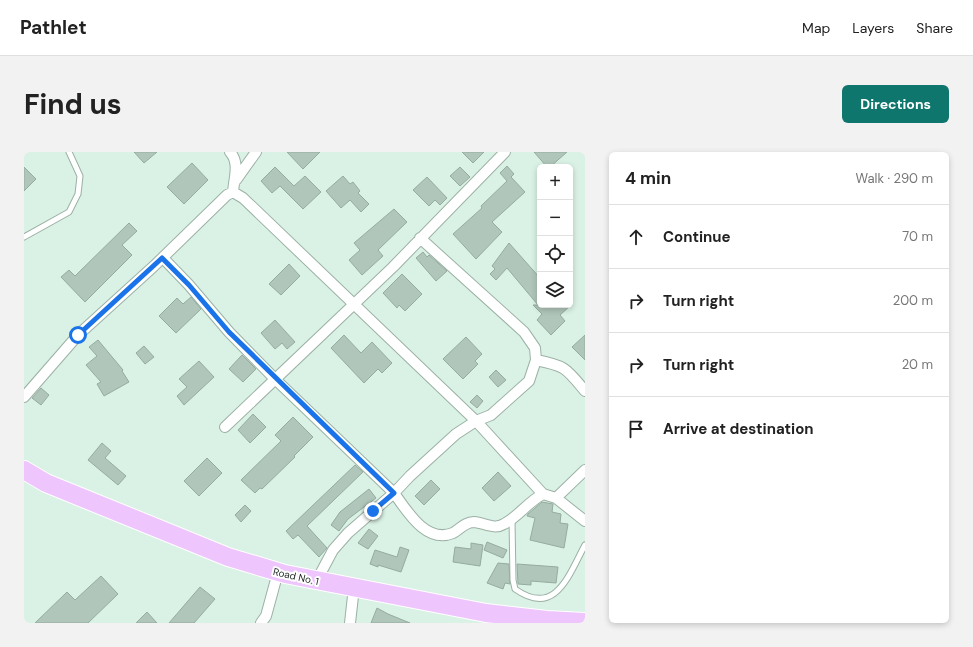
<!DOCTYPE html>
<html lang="en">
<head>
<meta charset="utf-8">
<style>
	:root { --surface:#fff; --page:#f2f2f2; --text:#222; --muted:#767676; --line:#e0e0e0; --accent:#0f766e }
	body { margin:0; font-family:"DM Sans",sans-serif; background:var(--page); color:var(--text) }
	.controls { position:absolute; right:12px; top:12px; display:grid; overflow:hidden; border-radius:6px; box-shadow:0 2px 6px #0003 }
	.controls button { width:36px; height:36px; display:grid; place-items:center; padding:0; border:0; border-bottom:1px solid var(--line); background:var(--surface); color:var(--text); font:20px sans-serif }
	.stop { position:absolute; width:12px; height:12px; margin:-9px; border:3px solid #1a73e8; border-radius:50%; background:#fff }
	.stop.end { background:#1a73e8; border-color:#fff; box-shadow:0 1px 4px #0008 }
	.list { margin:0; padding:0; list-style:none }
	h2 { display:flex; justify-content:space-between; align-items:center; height:52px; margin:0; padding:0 16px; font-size:17px }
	h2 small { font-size:13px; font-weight:400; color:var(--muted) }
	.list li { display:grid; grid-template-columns:26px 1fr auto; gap:12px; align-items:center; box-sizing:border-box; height:64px; padding:0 16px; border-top:1px solid var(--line) }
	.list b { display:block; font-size:15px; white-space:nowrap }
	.list em { font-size:13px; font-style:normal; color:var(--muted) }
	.icon { flex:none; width:22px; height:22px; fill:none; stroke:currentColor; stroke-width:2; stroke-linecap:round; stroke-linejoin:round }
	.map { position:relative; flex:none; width:561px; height:471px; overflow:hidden; border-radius:6px }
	header { display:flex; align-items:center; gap:24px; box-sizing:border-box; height:56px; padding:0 20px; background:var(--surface); border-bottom:1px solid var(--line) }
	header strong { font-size:19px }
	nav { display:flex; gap:22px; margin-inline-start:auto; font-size:14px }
	.intro { display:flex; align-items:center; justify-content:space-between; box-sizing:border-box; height:96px; padding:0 24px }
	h1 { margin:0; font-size:28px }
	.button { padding:10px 18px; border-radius:6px; background:var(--accent); color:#fff; font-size:14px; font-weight:700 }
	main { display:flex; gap:24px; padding:0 24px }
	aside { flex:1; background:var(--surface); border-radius:6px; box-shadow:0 2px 6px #0003 }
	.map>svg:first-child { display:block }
</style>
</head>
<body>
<header>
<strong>Pathlet</strong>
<nav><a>Map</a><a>Layers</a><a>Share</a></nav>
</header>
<div class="intro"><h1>Find us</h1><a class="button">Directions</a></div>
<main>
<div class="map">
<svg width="561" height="471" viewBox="0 0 561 471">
	<rect width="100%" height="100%" fill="#daf1e5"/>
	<path fill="#b0c6ba" stroke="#95ab9f" d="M110,0H133L120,11Z
		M263,0H296L279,17Z
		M438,0H460L449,11Z
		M510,0H543L526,15H523Z
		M168,11L184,28L160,52L143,35Z
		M483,14L490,22L487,25L501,40L468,70L478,80L452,107L429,82L458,56L457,54L483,29L476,21Z
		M0,15L12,27L0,39Z
		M251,15L270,34L281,24L297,40L279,57L256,34L248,41L237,29Z
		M436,15L446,25L436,34L426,24Z
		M319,24L326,32L329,30L336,39L334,41L345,52L337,60L326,48L317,56L302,39Z
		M403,25L423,46L416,53L411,48L405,54L389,38Z
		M370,57L383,70L354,98L359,104L338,123L325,108L336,98L330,91Z
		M105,71L113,79L98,93L108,103L61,150L37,125L45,118L51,124Z
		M485,91L516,126V153H547L536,163L541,169L527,183L513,168L518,162L509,153H514L483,116L472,128L466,122L471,117L468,114Z
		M399,100L403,105L405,103L423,119L412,129L392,106Z
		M265,112L276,124L257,143L245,132Z
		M378,122L398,142L381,159L375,153L373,156L359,141Z
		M167,145L177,157L152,181L135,164L153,146L159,152Z
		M251,168L271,190L263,197L258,191L251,197L237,181Z
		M320,183L337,201L348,190L368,211L358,221L354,217L340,231L307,196Z
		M561,183V208L548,195Z
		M442,185L458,202L451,209L454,212L439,227L419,207Z
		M74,188L99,218L98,219L105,230L80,244L73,232L77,230L62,213L73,204L65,195Z
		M120,194L130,205L121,212L112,201Z
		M218,203L232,217L219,230L205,217Z
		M175,209L190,225L160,253L153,244L163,235L155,227Z
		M472,218L482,228L474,235L465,225Z
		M17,236L25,243L17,253L8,246Z
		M453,243L459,249L453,256L446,250Z
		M229,262L242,275L226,291L214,278Z
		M269,265L289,285L270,304L271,305L238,337L236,336L231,341L217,328L257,289L251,283Z
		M78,291L87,299L81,306L102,324L94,333L64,308Z
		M183,306L198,321L175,344L160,329Z
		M331,313L339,320L283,374L303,396L295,405L274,383L269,387L262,379Z
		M474,320L487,334L470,349L458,336Z
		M407,328L416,337L400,353L391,344Z
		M345,337L352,346L324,367L315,379L307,373L316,360Z
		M518,350L529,352L528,360L537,362L536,371L544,372L540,396L506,388L511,366L503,364L504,362Z
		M221,353L227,359L217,370L211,363Z
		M345,377L354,384L344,397L334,391Z
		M463,390L483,398L479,406L460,398Z
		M447,391L459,393L456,414L429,410L431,395L447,397Z
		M376,395L385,398L377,420L354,413V415L346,412L351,398L373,405Z
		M474,411L485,412L486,432L481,431L479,437L463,431Z
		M493,412L534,415L532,431L507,429V433L494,432Z
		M77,424L94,442L64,471H11L43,440L51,448Z
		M176,435L191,447L170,471H145Z
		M353,456L364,462L386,471H347Z
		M123,460L133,471H112Z"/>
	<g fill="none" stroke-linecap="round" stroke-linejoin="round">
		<g stroke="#9cb1a5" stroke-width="7">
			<path id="lane" d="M0,85L45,60L54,42L56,24L45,0
				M488,368L489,428L491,437C532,466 545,422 561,393"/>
		</g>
		<g stroke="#9cb1a5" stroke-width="12">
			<path id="street" d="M206,0C216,11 210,26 209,40
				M212,28L232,0
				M209,40L219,46L452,269L519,342
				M139,106L165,133L205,180L251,227L370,341C383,359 402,392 429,381C436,377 441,370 450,370C461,371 470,378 480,372C495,364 504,350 519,342L532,346L561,369
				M512,208C542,214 542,216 561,239
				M0,245L54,183L130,114L203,43L209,40
				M201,275L369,115L481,0
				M532,346L561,318
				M293,428L309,398L324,381L370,341L386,324L432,282L452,269L467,263L505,229L512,208L511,196L500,180L396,86
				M237,471L242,464L254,420
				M326,471L330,435"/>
		</g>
		<g stroke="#fff" stroke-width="20">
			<path id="highway" d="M0,318L22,331L204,405L261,422L462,461L523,468L561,470"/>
		</g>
		<use href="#lane" stroke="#fff" stroke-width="5"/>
		<use href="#street" stroke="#fff" stroke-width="10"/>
		<use href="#highway" stroke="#efc5fe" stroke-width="18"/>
	</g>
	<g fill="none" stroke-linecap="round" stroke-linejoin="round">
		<path stroke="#1a73e8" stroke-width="5" d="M54,183L138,106L165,133L205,180L370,341L349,359"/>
	</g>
	<g text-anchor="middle" stroke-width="4" stroke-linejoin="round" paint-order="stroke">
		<g font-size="10" fill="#1e2722" stroke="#fff">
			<text transform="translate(272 424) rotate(13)" y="4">Road No. 1</text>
		</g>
	</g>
</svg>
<div class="controls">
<button>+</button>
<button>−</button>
<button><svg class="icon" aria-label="locate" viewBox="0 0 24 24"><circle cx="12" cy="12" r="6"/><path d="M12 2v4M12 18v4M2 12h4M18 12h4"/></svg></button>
<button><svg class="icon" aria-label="layers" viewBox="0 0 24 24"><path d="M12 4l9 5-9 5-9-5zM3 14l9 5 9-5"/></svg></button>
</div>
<div class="stop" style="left:54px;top:183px"></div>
<div class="stop end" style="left:349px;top:359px"></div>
</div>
<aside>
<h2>4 min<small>Walk · 290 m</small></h2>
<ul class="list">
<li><svg class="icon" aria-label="ahead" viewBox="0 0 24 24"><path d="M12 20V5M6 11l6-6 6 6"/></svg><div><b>Continue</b></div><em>70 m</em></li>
<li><svg class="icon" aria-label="right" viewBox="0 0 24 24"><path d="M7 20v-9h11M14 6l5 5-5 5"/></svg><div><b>Turn right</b></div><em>200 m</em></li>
<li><svg class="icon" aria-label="right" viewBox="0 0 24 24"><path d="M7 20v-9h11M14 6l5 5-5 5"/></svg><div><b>Turn right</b></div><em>20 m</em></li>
<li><svg class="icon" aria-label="arrive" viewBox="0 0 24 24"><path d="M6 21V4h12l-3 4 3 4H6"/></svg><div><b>Arrive at destination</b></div></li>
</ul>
</aside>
</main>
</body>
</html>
